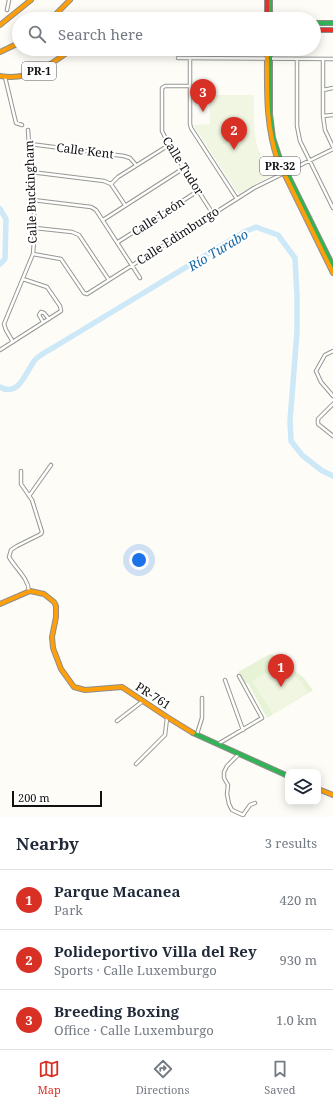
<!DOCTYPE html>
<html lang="en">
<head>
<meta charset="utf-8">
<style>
	:root { --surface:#fff; --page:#f6f6f7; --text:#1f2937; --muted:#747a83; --line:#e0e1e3; --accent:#d93025 }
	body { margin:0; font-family:"Noto Serif",serif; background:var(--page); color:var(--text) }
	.controls { position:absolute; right:12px; bottom:12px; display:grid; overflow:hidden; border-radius:8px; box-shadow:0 2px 10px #0003 }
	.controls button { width:36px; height:36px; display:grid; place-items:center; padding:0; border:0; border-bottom:1px solid var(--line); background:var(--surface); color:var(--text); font:20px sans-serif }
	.scale { position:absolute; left:12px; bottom:10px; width:90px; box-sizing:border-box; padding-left:4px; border:2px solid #111; border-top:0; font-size:11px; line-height:14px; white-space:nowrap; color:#111; -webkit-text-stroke:3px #fff; paint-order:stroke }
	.you { position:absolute; left:139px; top:560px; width:14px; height:14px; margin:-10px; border:3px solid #fff; border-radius:50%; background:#1a73e8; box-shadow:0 0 0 6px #1a73e833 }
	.badge { display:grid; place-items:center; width:26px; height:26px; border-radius:50%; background:var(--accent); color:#fff; font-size:13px; font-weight:700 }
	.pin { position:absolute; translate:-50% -33px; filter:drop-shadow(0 1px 2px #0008) }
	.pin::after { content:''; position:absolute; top:21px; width:14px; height:12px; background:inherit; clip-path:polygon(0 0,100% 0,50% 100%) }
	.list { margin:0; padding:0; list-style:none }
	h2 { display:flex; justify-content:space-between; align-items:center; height:52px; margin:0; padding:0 16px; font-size:17px }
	h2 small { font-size:13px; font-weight:400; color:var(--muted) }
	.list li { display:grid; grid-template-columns:26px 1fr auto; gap:12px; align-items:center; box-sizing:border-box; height:60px; padding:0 16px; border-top:1px solid var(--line) }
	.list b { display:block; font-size:15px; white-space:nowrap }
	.list p { margin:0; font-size:13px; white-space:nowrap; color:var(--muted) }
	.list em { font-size:13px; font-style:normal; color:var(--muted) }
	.icon { flex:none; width:22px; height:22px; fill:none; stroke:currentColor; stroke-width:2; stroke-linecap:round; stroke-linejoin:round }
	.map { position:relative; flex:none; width:333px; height:817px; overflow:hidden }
	.search { position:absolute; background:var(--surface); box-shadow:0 2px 10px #0003; left:12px; right:12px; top:12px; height:44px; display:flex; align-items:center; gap:10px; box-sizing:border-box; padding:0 14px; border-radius:22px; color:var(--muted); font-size:15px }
	.sheet { height:232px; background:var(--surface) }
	nav { display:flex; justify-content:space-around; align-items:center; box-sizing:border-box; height:56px; border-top:1px solid var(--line); background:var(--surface); font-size:11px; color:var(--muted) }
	nav a { display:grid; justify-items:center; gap:2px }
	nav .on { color:var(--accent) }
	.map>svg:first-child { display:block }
</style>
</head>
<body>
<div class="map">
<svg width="333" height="817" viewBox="0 0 333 817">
	<rect width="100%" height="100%" fill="#fdfcf7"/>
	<path fill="#e7f3d7" d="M270,654L274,655L280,664L293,670L303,677L313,690L267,718L248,683L245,684L238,672Z"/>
	<path fill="#f0f6e1" d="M209,95H254C254,110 253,126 256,142C259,154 265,165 270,176L238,194L193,125L210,124Z
		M276,670C295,674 298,676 308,692L273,714L252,681L266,673Z"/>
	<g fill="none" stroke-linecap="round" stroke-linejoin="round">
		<path stroke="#cde8f7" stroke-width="5.5" d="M0,209L6,219L5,259L0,264
			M0,387C19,398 26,371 35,360C40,354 50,350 56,346L244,232L256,227L278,235L295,258L297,296V332L290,421L291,441L302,455L321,470L333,476"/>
		<g stroke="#979795" stroke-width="4.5">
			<path id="street" d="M7,10L9,0
				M83,51V49
				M178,58L333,59
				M190,59V124L191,128L237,199
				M297,59V126L300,141L333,208
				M323,59V116L325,130L333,147
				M5,77L16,123L22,125
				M189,86H165L162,88V131L169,145L213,214
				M323,90L333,88
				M323,116L333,115
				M30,144L124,156L130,158L136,165
				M31,172L104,181L111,184L125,205
				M111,184L118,177L169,145
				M33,200L91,207L96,210L140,278
				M103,220L184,168
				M35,228L72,232L79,235L109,280
				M118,242L198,191
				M33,254L61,259L84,293L87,294L254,188L333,149
				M43,322L39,315L41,312L44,313L49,319
				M13,342L6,330L4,324L33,254L35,228L28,130
				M0,350L61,311L60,306L47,287L23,279
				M333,351L325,355L316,371L321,382L333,396
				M333,404L318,419V424L333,436
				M21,471V484L32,500L42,532L41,534L17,546L11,550L9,557C16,569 28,578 29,591
				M29,496L51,465
				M225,680L243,730
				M117,721L143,701
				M197,734L202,718V698
				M218,744L262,718L239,676
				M239,754L227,766L224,772V778L228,785L227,794L229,804L232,810L243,815L250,805L255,803
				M136,764L165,735L167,718"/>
		</g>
		<g stroke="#8e8d8b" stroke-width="6">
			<path id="fast" d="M270,0V19
				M314,23H333
				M270,49V114L273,138L280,159L333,266
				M193,733L288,776"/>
		</g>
		<g stroke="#8e8d8b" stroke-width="6">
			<path id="slow" d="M51,19L70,0
				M0,25L31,0
				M267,49C267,87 265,124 278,161L333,273
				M0,52L19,43
				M0,76C30,81 49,66 72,49
				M0,604L30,591L44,594L54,602L56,606V617L52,637L53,648L61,669L74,687L85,690L122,687L167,717L193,733
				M318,789L333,795"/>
		</g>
		<g stroke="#8e8d8b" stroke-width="6">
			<path id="jam" d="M267,0V19
				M314,30H333"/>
		</g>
		<use href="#street" stroke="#fffffe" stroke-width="2.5"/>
		<use href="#fast" stroke="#30b455" stroke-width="4"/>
		<use href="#slow" stroke="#ff9f0a" stroke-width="4"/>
		<use href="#jam" stroke="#e5322d" stroke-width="4"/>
	</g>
	<g text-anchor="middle" stroke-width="4" stroke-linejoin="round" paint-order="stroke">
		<g fill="#fff" stroke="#585858" stroke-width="1">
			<rect x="22" y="62" width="34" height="18" rx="3"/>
			<rect x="260" y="157" width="40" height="18" rx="3"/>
		</g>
		<g font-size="11" font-weight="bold" fill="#111">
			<text x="39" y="75">PR-1</text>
			<text x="280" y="170">PR-32</text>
		</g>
		<g font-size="12" fill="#111" stroke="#fff">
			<text transform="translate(85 151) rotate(7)" y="4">Calle Kent</text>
			<text transform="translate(183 166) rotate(58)" y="4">Calle Tudor</text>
			<text transform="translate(31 192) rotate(-92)" y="4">Calle Buckingham</text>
			<text transform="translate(158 217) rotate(-33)" y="4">Calle León</text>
			<text transform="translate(178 236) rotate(-33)" y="4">Calle Edimburgo</text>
			<text transform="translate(153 696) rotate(33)" y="4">PR-761</text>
		</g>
		<g font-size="13" font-style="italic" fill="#1768a6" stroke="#fff">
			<text transform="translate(218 250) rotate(-31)" y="5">Río Turabo</text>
		</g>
	</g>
</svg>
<div class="controls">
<button><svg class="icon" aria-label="layers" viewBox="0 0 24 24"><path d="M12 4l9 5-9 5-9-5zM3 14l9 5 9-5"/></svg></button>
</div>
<div class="scale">200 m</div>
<div class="you"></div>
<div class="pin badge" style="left:281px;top:687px">1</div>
<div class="pin badge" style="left:234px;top:150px">2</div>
<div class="pin badge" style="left:203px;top:112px">3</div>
<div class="search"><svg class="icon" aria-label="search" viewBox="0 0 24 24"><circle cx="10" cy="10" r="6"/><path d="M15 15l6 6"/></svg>Search here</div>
</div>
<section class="sheet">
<h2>Nearby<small>3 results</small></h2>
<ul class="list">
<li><span class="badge">1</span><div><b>Parque Macanea</b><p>Park</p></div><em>420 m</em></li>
<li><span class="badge">2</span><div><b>Polideportivo Villa del Rey</b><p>Sports · Calle Luxemburgo</p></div><em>930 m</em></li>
<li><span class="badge">3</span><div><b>Breeding Boxing</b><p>Office · Calle Luxemburgo</p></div><em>1.0 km</em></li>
</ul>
</section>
<nav>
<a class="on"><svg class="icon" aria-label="map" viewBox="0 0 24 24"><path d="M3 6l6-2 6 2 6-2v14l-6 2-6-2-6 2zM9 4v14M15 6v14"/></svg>Map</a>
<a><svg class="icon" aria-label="directions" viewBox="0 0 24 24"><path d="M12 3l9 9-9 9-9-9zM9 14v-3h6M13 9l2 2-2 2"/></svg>Directions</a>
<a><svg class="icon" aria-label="saved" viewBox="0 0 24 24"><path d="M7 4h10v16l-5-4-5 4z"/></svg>Saved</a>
</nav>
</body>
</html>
